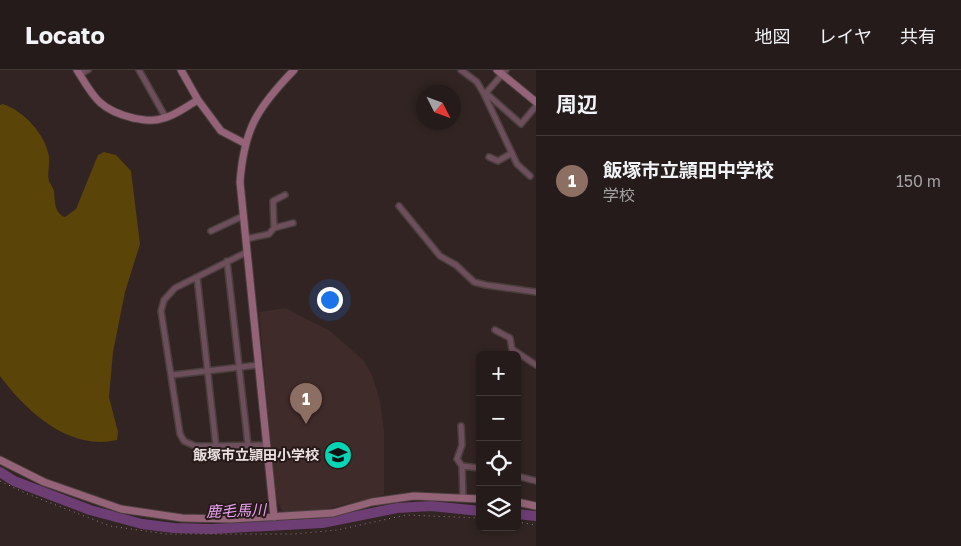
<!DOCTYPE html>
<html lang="ja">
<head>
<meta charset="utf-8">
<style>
	:root { --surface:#251b1a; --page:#312827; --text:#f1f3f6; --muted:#a3a1a2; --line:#423939; --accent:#bca0f2 }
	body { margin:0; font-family:"Golos Text","Noto Sans JP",sans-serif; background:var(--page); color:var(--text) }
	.controls { position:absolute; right:15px; bottom:15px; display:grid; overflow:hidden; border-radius:8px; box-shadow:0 2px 8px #0003 }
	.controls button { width:45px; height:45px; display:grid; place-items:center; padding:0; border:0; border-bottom:1px solid var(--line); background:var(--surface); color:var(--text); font:25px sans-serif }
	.compass { position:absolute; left:416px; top:15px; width:45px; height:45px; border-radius:50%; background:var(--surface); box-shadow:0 2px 8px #0003; rotate:132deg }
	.you { position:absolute; left:329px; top:229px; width:18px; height:18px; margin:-12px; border:4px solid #fff; border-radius:50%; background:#1a73e8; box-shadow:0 0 0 8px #1a73e833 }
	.badge { display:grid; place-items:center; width:32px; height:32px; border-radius:50%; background:var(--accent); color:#fff; font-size:16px; font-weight:700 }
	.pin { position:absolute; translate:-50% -41px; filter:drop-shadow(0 1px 2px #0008) }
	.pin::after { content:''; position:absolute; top:26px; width:18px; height:15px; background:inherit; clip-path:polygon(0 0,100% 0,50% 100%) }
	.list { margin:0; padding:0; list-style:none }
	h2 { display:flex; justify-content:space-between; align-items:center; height:65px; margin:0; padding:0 20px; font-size:21px }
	h2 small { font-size:16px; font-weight:400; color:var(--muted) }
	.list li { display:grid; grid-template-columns:32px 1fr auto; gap:15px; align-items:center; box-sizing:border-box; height:90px; padding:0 20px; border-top:1px solid var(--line) }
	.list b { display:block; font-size:19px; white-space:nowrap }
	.list p { margin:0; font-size:16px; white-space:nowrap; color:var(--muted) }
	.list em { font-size:16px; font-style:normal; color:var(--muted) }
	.icon { flex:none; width:28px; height:28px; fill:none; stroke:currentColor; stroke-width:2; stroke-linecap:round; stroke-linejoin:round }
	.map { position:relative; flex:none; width:536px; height:476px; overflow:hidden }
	header { display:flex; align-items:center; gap:30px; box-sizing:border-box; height:70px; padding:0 25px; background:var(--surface); border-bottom:1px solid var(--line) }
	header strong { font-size:24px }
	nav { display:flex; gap:28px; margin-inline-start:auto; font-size:18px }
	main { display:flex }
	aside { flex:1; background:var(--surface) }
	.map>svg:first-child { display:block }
</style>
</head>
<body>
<header>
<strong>Locato</strong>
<nav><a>地図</a><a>レイヤ</a><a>共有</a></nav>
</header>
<main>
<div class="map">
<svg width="536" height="476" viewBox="0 0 536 476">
	<rect width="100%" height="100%" fill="#312423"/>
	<path fill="#3f2b2a" d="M285,238L330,261L363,290L372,305L380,331L384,360V425L326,439L285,442L282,440L276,429L259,242Z"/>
	<path fill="#5b4408" d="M3,34C24,41 46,65 49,87C50,95 47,103 49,111C50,114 53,117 54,121C55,131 54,143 65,147L76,139L98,85L104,82L116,85L131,101L140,174L125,222L113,282L109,327L118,362L117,370C69,381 27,342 0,306V35Z"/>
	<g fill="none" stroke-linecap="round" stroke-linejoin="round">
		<path stroke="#6d3e74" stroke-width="10" d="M0,402L14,411L90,440L142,454L174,458L212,459L322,453L397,438L431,436L480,441
			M517,444L536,446"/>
		<g stroke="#4b3f3e" stroke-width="8">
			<path id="street" d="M139,0L166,48
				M461,0L477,12L484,24
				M506,0L486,23L521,54L536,36
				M80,4L88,0
				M485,23L484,24L517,94L530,106
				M489,87L498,91L512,83
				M399,136L440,186L456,195L474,212L486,215L536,222
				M274,158L293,153
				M211,161L243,146
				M246,169L269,164L274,158L273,131L285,125
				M247,182L175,218L164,230L161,241L180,364L184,371L195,376L266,375
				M227,191L248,375
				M197,207L216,376
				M495,260L510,268L512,279L536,295
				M172,305L259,295
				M461,356L462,375L457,389L462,396
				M517,406L536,411
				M463,428L462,396L480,398"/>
		</g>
		<g stroke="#4b3f3e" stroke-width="9">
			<path id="secondary" d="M77,0C94,28 100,40 133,48C144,50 153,52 164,48C176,45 187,36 198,30
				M181,0L198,30L221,61L244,73
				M497,0L536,32
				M0,390L44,412L121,439L182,448L231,449L333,443L372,432L414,426L480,429
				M517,432L536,436
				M274,447L240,112C244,59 257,38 294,0"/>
		</g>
		<path stroke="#8a7f7e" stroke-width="1" stroke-dasharray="1 4" stroke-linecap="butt" d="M0,411L25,423L110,456L166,464H293L337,460L406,445L480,448
			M517,452L536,455"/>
		<use href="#street" stroke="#6d4e5b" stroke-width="5"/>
		<use href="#secondary" stroke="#946377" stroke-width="7"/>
	</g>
	<defs>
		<g id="school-disc" transform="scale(1.4375)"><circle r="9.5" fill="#06d5b6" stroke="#271a19"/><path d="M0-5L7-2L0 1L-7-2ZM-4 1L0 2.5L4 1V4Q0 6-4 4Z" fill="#111"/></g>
	</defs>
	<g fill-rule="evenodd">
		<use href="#school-disc" x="338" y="385"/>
	</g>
	<g text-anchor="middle" stroke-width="4" stroke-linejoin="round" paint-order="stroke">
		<g font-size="14" font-weight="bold" fill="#ebe2e1" stroke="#271a19" text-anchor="end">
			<text x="319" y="390">飯塚市立頴田小学校</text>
		</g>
		<g font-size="15" font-style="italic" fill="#e9a2f2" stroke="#271a19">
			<text transform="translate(236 441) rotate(-2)" y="5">鹿毛馬川</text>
		</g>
	</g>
</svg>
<div class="controls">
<button>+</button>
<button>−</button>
<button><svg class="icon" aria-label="locate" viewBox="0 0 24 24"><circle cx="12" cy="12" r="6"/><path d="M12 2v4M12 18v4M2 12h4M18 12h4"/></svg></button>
<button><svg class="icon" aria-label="layers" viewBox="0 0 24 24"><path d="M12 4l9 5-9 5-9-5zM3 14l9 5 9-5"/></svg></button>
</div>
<svg class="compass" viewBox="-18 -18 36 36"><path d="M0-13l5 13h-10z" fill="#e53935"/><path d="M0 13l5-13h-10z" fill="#a3a1a2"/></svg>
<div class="you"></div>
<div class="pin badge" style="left:306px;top:354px;background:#8d6e63">1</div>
</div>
<aside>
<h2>周辺<small></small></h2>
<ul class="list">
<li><span class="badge" style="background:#8d6e63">1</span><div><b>飯塚市立頴田中学校</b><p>学校</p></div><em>150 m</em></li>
</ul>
</aside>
</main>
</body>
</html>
